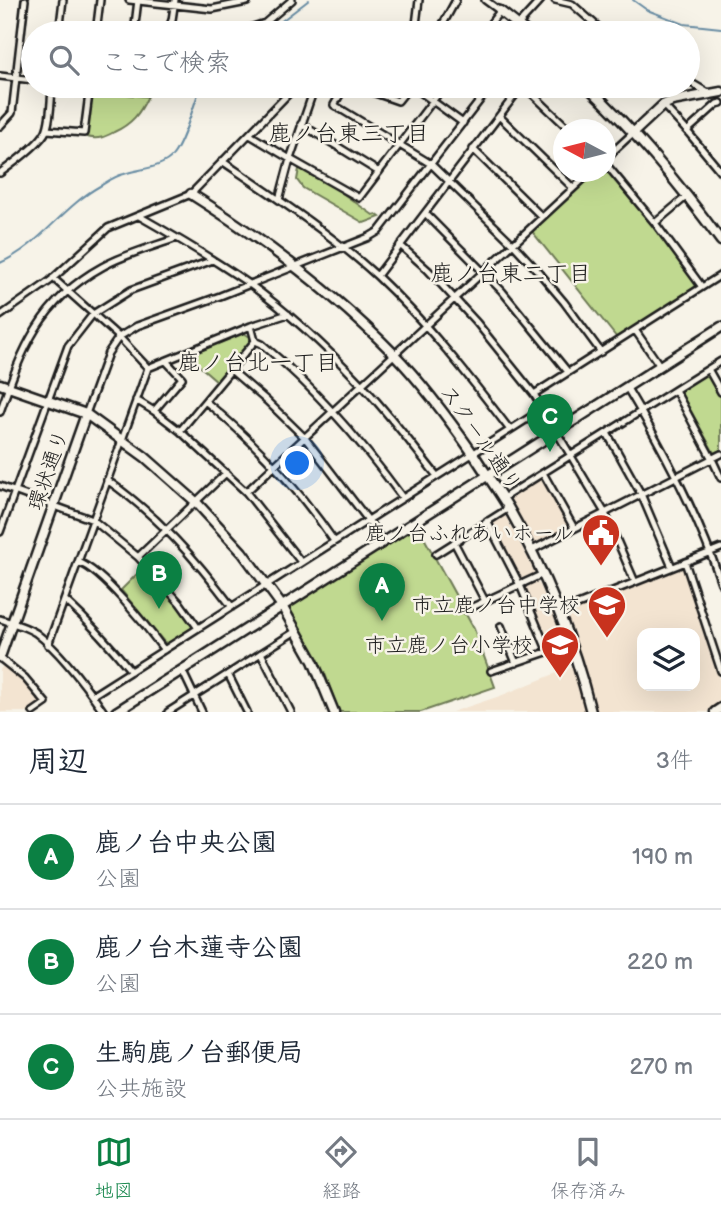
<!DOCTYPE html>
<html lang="ja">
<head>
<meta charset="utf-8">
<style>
	:root { --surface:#fff; --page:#f2f2f3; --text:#1f2937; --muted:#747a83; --line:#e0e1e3; --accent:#0b8043 }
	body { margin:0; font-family:"Balsamiq Sans","Klee One",sans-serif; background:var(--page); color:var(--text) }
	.controls { position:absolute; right:21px; bottom:21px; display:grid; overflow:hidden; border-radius:14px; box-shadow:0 7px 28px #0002 }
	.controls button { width:63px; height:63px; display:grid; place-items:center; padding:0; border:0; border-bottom:2px solid var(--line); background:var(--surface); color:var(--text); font:35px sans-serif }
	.compass { position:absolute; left:553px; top:119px; width:63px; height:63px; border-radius:50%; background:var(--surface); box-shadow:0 7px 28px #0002; rotate:277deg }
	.you { position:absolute; left:298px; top:464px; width:24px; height:24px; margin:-18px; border:5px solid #fff; border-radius:50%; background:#1a73e8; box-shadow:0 0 0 10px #1a73e833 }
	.badge { display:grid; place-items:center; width:46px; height:46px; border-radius:50%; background:var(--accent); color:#fff; font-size:23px; font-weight:700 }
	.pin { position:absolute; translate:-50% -58px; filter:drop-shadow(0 2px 4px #0008) }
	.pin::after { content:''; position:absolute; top:37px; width:24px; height:21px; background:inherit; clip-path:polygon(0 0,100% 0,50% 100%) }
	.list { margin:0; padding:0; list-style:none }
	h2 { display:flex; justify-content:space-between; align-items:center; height:91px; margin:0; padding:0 28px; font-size:30px }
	h2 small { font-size:23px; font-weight:400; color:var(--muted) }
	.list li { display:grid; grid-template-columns:46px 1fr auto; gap:21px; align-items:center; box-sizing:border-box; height:105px; padding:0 28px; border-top:2px solid var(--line) }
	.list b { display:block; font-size:26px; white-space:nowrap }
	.list p { margin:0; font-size:23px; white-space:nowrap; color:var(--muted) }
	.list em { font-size:23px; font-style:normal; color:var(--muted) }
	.icon { flex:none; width:38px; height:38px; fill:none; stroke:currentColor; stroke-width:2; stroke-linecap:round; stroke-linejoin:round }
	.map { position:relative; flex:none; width:721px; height:712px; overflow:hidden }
	.search { position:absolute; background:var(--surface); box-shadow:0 7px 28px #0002; left:21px; right:21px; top:21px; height:77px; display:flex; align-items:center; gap:18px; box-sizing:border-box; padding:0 24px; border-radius:38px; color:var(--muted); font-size:26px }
	.sheet { height:406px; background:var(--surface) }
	nav { display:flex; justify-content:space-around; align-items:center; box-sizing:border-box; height:98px; border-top:2px solid var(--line); background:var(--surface); font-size:19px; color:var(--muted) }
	nav a { display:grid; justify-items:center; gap:4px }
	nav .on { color:var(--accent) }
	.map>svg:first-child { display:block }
</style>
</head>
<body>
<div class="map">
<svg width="721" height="712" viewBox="0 0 721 712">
	<rect width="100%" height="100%" fill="#f7f3e8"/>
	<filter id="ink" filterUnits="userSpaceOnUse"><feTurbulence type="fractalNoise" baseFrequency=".0143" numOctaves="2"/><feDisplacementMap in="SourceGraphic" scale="14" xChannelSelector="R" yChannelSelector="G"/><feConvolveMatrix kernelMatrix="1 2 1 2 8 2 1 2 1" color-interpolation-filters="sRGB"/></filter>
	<g filter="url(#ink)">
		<path fill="#f3e4d1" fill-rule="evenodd" d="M540,479L545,481L570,527L537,544L532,542L511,502V497Z
			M503,515L506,517L534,570V576L525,580L520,578L493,525V520Z
			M677,567L684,570L710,644L721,684V702L707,712H597L564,615L568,611ZM642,633H695V686H642Z
			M536,581L540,585L557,624L563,640L561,645L552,647L548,646L525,590L527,585Z
			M4,664L24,681L40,698L41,703L27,712H0V670Z
			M574,666L587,712H452L500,696Z"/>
		<path fill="#c0d990" stroke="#6e7a56" stroke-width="2" d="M93,89L148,96C140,113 132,124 114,132C105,137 98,140 87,137Z
			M299,169H302L335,188L373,215L376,214L380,217L364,223L303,188L297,180Z
			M606,169L653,223L697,282L695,287L617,338L531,230L594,172H606Z
			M242,332L250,337V343L217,381L187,355Z
			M708,372L721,397V450L714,453L680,391Z
			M417,525L474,629L495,687L421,712H339L325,674L289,609L291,605Z
			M143,568L175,601L193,624V627L168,643L164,642L121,590Z"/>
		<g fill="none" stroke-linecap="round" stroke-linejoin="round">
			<path stroke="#698da4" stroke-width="2" d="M633,0L647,10L684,24L721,28
				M266,33L309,0
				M0,263C41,245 62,207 100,186C108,181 115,176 124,174C139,169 163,168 173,155C184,142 194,103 201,86"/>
			<g stroke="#1c1c1c" stroke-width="10">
				<path id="street" d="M129,0L212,9L247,2V0
					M555,0L572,4L605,33
					M518,25L541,0
					M59,33L63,0
					M96,33L100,0
					M134,33L138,0
					M167,33L172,20L175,0
					M235,33L265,23L292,0
					M415,33L419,0
					M438,33L456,0
					M483,33L500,11L485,0
					M0,76L33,80
					M688,81L710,94
					M127,86V90L146,92L148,86
					M345,86L334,105L431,164L513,244L537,270L564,302L601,352
					M355,86L398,101L410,86
					M412,86L463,123
					M524,86L570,130
					M663,105L687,131L721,172
					M499,116L573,188
					M301,124L379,172
					M0,126L12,113L25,0
					M47,130L84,133L90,86
					M687,131L717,104L721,103
					M250,135L290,159L359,198L444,86
					M473,149L542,217
					M606,158L633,133
					M222,161C275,197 330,233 377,276C427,323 469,376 510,430
					M606,164L655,223L702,287
					M0,173C11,165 41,143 46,131C51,120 51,99 52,86
					M279,200L290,159L313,92L302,86
					M425,213L502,291L568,372
					M139,216C176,237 213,259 248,283C288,312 325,346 359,382C387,411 412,445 437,476
					M655,223L687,196
					M400,245L428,270L477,323L534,394L605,513L635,582
					M377,276L522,86
					M53,278L119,337L148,368
					M0,316L50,281L108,228L191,194L296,86
					M251,326L255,341L262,344C316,389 361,441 402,497
					M635,330L660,366
					M708,369L721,392
					M231,370L267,401L305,438L368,520L383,542
					M627,388C664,450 698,514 721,583
					M675,390L712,459L721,478
					M534,394L721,275
					M136,400L154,411L180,431L246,492L301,562
					M205,401C255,442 298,488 334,541
					M154,411L182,378L166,361
					M0,412C22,349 40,301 102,267C125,254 152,247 177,238
					M86,414L108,353L119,337L137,326L220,296L369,237L379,231L491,86
					M180,431L255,341
					M607,433L641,494L672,567
					M543,473L574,528
					M107,480C157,515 195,558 232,607
					M0,486L93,520L138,557L180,603L198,628
					M246,492L591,172
					M503,498L721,361
					M487,521L520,585L548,652
					M0,532L68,346L93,314L131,290L213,260
					M454,542L485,601
					M532,550L721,454
					M436,554L509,508
					M138,557L226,473
					M78,562C102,570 148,628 164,650
					M685,562L721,671
					M65,600C89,622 110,645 131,671
					M466,610L543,574
					M560,612L721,548
					M0,619C12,623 25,626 36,633C61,652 86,686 104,712
					M501,626L516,663
					M48,645L148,368L251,326L288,314
					M261,653L291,712
					M0,658L25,678L46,703L33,712
					M182,670L202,712
					M491,671L570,644
					M228,674L247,712
					M93,695L543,409
					M168,712L296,631"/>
			</g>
			<g stroke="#1c1c1c" stroke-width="13">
				<path id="secondary" d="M500,11L528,33
					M587,86C637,133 681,186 721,241
					M633,133L663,105L672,101L721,92
					M191,194C264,240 333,292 394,354C425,386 451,422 476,458C486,474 498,490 508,507C545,571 573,640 591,712
					M0,384L86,414L145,457L196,502L242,552L282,606L313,661L334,712
					M0,657L86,414
					M116,712L721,327
					M715,712L721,708"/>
			</g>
			<use href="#street" stroke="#f7f3e8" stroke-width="5"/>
			<use href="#secondary" stroke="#f7f3e8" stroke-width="8"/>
		</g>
	</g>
	<defs>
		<g id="civic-pin" transform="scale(2.0125)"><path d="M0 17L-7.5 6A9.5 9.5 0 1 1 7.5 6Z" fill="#c8321e" stroke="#f7f3e8"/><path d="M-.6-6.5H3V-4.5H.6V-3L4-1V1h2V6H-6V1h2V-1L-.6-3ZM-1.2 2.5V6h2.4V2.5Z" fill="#fff"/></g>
		<g id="school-pin" transform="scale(2.0125)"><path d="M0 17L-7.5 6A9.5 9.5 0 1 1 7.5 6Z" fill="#c8321e" stroke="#f7f3e8"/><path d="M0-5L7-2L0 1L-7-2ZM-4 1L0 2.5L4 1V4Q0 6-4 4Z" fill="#fff"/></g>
	</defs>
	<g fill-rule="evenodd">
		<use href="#civic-pin" x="601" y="533"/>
		<use href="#school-pin" x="607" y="605"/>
		<use href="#school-pin" x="560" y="645"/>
	</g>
	<g text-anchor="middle" stroke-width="5" stroke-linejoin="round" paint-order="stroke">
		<g font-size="21" fill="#1c1c1c" stroke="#f7f3e8">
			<text transform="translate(481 438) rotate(55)" y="7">スクール通り</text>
			<text transform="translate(48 470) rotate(-71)" y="7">環状通り</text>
		</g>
		<g font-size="21" fill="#1c1c1c" stroke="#f7f3e8" text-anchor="end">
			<text x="574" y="540">鹿ノ台ふれあいホール</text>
			<text x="580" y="612">市立鹿ノ台中学校</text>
			<text x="533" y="652">市立鹿ノ台小学校</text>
		</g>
		<g font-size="23" fill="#1c1c1c" stroke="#f7f3e8">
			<text x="349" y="141">鹿ノ台東三丁目</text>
			<text x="511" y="281">鹿ノ台東二丁目</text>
			<text x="258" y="370">鹿ノ台北一丁目</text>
		</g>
	</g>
</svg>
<div class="controls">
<button><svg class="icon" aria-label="layers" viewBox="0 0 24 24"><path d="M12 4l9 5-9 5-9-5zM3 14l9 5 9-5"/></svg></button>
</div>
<svg class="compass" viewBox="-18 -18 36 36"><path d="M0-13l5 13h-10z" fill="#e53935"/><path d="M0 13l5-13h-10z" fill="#747a83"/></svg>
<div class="you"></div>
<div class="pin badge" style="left:382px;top:621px">A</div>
<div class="pin badge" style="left:159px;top:609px">B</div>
<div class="pin badge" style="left:550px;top:452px">C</div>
<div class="search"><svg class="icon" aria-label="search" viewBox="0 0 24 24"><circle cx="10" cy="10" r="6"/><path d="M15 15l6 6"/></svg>ここで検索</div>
</div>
<section class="sheet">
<h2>周辺<small>3件</small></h2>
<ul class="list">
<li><span class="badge">A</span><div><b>鹿ノ台中央公園</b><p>公園</p></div><em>190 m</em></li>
<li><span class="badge">B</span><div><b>鹿ノ台木蓮寺公園</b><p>公園</p></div><em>220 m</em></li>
<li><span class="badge">C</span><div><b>生駒鹿ノ台郵便局</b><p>公共施設</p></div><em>270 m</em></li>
</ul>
</section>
<nav>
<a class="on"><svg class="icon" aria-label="map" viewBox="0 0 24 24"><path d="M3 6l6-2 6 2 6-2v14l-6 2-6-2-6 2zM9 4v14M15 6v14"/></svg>地図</a>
<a><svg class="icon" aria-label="directions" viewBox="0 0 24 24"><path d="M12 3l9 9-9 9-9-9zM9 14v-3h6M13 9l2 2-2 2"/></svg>経路</a>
<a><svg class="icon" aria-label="saved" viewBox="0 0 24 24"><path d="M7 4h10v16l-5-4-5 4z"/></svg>保存済み</a>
</nav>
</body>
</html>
